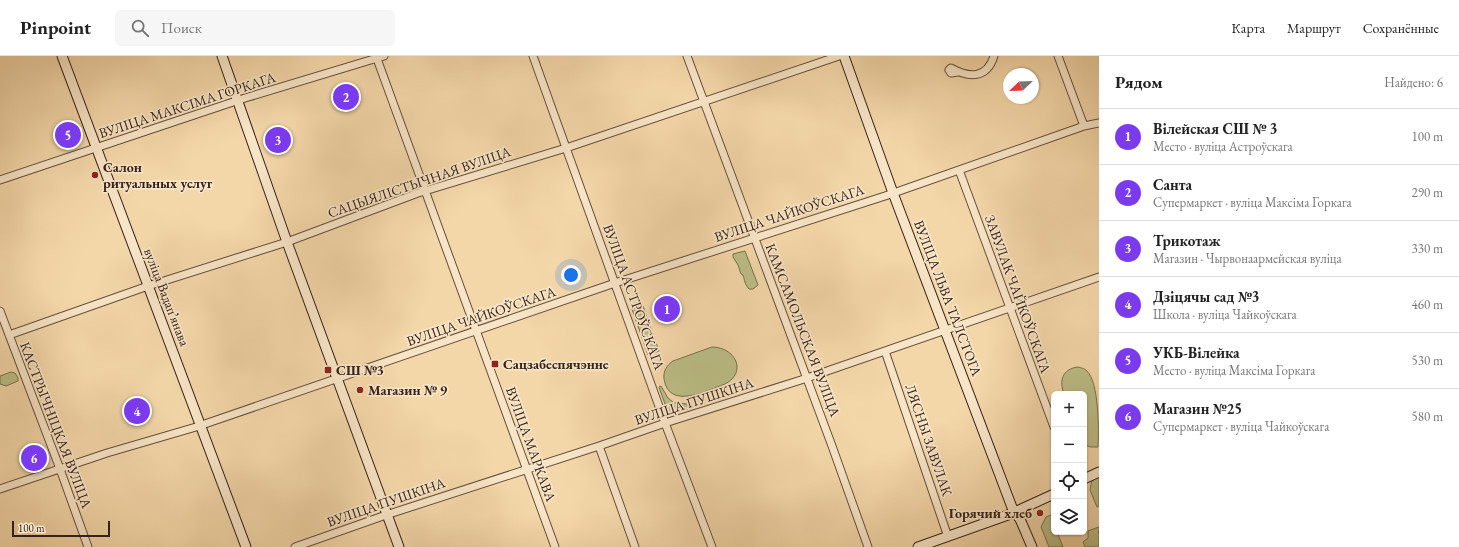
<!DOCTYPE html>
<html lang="ru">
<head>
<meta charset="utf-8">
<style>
	:root { --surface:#fff; --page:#f6f6f6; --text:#222; --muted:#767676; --line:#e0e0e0; --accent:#7c3aed }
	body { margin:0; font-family:"EB Garamond",serif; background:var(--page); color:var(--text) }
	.controls { position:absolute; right:12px; bottom:12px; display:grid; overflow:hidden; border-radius:6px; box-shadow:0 1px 3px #0004 }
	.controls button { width:36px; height:36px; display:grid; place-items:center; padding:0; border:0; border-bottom:1px solid var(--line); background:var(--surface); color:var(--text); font:20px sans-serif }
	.compass { position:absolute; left:1003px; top:12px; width:36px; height:36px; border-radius:50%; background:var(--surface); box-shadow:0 1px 3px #0004; rotate:247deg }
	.scale { position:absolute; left:12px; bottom:10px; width:98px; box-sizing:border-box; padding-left:4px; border:2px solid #362219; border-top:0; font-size:11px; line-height:14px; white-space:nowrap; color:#362219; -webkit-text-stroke:3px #f8e5c7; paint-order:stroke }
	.you { position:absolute; left:571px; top:219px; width:14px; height:14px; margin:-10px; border:3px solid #fff; border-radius:50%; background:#1a73e8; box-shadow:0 0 0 6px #1a73e833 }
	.badge { display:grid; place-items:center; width:26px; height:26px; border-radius:50%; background:var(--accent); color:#fff; font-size:13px; font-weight:700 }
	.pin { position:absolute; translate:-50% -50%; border:2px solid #fff; box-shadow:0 1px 4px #0006 }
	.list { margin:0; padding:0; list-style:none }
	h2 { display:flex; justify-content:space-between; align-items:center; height:52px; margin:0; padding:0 16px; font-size:17px }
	h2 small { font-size:13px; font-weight:400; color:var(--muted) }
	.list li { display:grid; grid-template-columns:26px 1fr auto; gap:12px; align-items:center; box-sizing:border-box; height:56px; padding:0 16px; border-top:1px solid var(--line) }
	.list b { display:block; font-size:15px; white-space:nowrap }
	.list p { margin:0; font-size:13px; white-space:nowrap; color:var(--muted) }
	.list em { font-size:13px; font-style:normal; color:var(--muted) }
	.icon { flex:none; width:22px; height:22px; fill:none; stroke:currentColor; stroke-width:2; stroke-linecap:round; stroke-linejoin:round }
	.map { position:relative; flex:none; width:1099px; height:491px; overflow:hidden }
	header { display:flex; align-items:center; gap:24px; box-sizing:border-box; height:56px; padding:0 20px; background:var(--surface); border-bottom:1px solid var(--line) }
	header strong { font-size:19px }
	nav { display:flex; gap:22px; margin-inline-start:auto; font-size:14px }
	.search { width:280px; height:36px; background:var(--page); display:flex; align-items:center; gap:10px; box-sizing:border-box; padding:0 14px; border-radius:6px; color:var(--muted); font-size:15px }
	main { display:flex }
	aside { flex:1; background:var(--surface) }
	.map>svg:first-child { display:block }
</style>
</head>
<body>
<header>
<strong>Pinpoint</strong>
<div class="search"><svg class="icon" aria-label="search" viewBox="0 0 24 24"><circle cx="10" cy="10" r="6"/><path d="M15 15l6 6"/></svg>Поиск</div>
<nav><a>Карта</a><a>Маршрут</a><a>Сохранённые</a></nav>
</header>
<main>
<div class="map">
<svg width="1099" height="491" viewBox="0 0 1099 491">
	<rect width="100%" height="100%" fill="#f4d7a9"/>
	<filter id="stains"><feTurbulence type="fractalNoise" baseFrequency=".005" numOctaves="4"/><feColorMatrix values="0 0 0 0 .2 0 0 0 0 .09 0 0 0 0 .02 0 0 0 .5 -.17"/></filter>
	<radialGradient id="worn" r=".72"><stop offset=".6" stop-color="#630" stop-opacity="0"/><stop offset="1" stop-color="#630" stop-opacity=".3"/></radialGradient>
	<path fill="#bcbe87" stroke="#797050" d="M745,195L758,229L753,233H749C744,227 745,225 743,219L741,218L738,209L733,201V198Z
		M643,250L659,295L648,299L632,253Z
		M712,291C735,291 748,316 725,328C708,334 669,355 664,323C663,315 667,309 673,305Z
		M1078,311C1081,312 1084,312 1087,315C1099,327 1099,374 1098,391H1091L1084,389V338H1064C1059,325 1062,313 1078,311Z
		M11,316L15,317L18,322V325L6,330L0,328V320Z
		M661,330L668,342L674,347L688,348L689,351L688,353L669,359L660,334L659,331Z
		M1099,420V450L1097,451L1090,434L1092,423Z
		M1054,458V464L1053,465L1054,476H1057L1063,491H1049L1041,471L1046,461Z
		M1099,471V475L1098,476L1099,477V491H1085L1083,486L1088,482V475Z"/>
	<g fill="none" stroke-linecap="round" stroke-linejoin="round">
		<g stroke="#664f3d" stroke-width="9">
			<path id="street" d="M376,0L555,491
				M533,0L665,367L712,491
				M687,0L832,390L868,491
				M1058,0L1084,70
				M958,16L951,17L949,14L951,12C969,22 987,23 994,0
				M959,114L1054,371
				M0,124L245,42L384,0
				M0,255L60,413L88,491
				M9,279L148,230L287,186L418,137L566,92L839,0
				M885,295L948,481
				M599,390L635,491
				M0,433L107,397L196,371L615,227L885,140L1084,70L1099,67
				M295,491L386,459L599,390L665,367L801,324L1099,221"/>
		</g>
		<g stroke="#362219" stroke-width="11">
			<path id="secondary" d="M62,0L246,491
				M222,0L287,186L399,491
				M844,0L893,137L1013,454L1020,463L1032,491
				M1084,423L1099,416
				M918,491L1008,459L1054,438"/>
		</g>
		<use href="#street" stroke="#f8e5c7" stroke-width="7"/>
		<use href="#secondary" stroke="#f8e5c7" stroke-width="9"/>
	</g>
	<g fill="#8f2418" stroke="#f8e5c7" stroke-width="1.5">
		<circle cx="95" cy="119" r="4"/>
		<rect x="491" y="304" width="8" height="8" rx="2"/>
		<rect x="324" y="310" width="8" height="8" rx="2"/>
		<circle cx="360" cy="334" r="4"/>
		<circle cx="1040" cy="457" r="4"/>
	</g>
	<g text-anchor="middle" stroke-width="3.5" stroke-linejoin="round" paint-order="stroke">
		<g font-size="14" fill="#362219" stroke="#f8e5c7">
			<text transform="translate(187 49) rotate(-18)" y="5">ВУЛІЦА МАКСІМА ГОРКАГА</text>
			<text transform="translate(419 126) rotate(-19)" y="5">САЦЫЯЛІСТЫЧНАЯ ВУЛІЦА</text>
			<text transform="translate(789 157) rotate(-18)" y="5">ВУЛІЦА ЧАЙКОЎСКАГА</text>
			<text transform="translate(1018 238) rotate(70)" y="5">ЗАВУЛАК ЧАЙКОЎСКАГА</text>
			<text transform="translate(167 241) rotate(69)" y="5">вуліца Вадапʼянава</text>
			<text transform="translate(634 241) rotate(70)" y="5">ВУЛІЦА АСТРОЎСКАГА</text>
			<text transform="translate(948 242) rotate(69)" y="5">ВУЛІЦА ЛЬВА ТАЛСТОГА</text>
			<text transform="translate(481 260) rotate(-19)" y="5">ВУЛІЦА ЧАЙКОЎСКАГА</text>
			<text transform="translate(803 274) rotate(69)" y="5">КАМСАМОЛЬСКАЯ ВУЛІЦА</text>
			<text transform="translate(694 345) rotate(-18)" y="5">ВУЛІЦА ПУШКІНА</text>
			<text transform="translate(56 369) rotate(69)" y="5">КАСТРЫЧНІЦКАЯ ВУЛІЦА</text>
			<text transform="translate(929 384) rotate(71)" y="5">ЛЯСНЫ ЗАВУЛАК</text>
			<text transform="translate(531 388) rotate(70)" y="5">ВУЛІЦА МАРКАВА</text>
			<text transform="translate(386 446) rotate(-19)" y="5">ВУЛІЦА ПУШКІНА</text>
		</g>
		<g font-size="14" font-weight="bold" fill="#362219" stroke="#f8e5c7" text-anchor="start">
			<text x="103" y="116">Салон<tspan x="103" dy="16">ритуальных услуг</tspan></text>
			<text x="503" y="313">Сацзабеспячэнне</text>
			<text x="336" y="319">СШ №3</text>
			<text x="368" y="339">Магазин № 9</text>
			<text x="1032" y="462" text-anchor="end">Горячий хлеб</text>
		</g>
	</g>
	<rect width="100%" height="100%" filter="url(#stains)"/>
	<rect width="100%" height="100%" fill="url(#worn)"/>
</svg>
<div class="controls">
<button>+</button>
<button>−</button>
<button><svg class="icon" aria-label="locate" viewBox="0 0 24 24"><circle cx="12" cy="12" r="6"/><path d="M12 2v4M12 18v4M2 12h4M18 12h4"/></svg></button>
<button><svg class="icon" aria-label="layers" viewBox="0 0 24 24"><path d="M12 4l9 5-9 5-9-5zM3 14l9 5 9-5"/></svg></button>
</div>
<svg class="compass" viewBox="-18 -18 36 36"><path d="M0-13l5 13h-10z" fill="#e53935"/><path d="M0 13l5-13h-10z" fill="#767676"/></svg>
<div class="scale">100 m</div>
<div class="you"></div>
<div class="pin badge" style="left:667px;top:253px">1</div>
<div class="pin badge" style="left:346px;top:41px">2</div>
<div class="pin badge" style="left:278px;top:84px">3</div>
<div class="pin badge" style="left:137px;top:355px">4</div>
<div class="pin badge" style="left:68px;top:79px">5</div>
<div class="pin badge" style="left:34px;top:402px">6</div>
</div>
<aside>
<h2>Рядом<small>Найдено: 6</small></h2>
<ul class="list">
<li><span class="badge">1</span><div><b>Вілейская СШ № 3</b><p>Место · вуліца Астроўскага</p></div><em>100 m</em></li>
<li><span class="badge">2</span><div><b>Санта</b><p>Супермаркет · вуліца Максіма Горкага</p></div><em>290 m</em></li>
<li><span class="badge">3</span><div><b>Трикотаж</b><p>Магазин · Чырвонаармейская вуліца</p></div><em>330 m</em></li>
<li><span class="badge">4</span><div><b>Дзіцячы сад №3</b><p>Школа · вуліца Чайкоўскага</p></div><em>460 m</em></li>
<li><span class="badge">5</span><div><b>УКБ-Вілейка</b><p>Место · вуліца Максіма Горкага</p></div><em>530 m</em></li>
<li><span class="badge">6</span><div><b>Магазин №25</b><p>Супермаркет · вуліца Чайкоўскага</p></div><em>580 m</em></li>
</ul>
</aside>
</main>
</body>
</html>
